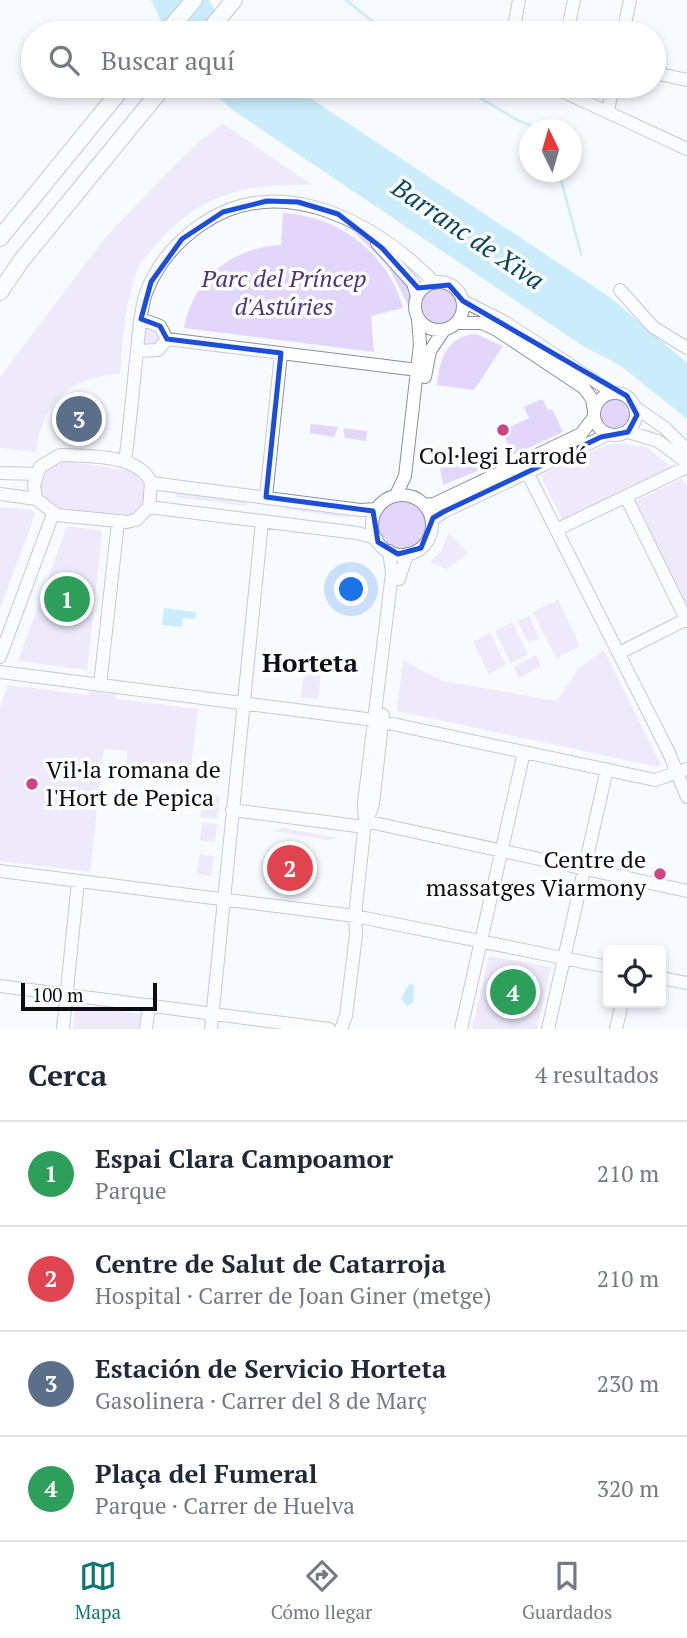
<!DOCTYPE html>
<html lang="es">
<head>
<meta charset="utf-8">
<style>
	:root { --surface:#fff; --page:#f2f2f3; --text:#1f2937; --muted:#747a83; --line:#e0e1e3; --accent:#0f766e }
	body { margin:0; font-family:"PT Serif",serif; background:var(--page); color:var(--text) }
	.controls { position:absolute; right:21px; bottom:21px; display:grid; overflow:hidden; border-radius:7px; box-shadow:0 4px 10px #0003 }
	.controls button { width:63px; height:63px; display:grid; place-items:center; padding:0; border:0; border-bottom:2px solid var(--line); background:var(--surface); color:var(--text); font:35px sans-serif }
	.compass { position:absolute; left:519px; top:119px; width:63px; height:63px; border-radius:50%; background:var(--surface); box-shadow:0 4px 10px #0003; rotate:355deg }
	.scale { position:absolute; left:21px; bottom:18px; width:136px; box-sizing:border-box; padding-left:7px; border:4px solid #0b0f15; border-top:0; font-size:19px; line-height:24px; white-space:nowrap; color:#0b0f15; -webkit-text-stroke:5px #fff; paint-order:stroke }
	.you { position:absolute; left:352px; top:590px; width:24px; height:24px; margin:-18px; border:5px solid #fff; border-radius:50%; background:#1a73e8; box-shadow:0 0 0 10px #1a73e833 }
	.badge { display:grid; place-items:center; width:46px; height:46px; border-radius:50%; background:var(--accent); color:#fff; font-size:23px; font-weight:700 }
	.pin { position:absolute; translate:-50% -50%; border:4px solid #fff; box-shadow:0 2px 7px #0006 }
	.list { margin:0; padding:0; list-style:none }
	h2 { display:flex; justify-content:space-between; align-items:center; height:91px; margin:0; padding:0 28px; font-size:30px }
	h2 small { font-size:23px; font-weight:400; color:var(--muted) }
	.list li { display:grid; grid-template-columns:46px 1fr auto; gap:21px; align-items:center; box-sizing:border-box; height:105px; padding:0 28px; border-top:2px solid var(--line) }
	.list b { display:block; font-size:26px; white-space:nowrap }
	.list p { margin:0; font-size:23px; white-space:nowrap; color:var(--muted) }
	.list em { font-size:23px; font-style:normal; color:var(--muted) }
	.icon { flex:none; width:38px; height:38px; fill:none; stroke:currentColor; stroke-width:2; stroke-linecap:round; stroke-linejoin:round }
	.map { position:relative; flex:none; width:687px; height:1029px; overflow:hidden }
	.search { position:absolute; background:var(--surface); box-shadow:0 4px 10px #0003; left:21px; right:21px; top:21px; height:77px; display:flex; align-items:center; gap:18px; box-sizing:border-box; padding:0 24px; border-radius:38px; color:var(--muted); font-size:26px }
	.sheet { height:511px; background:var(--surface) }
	nav { display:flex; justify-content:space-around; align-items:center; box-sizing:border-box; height:98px; border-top:2px solid var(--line); background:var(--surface); font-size:19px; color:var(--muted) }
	nav a { display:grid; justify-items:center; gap:4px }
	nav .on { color:var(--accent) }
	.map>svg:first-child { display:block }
</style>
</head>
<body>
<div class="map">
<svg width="687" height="1029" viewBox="0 0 687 1029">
	<rect width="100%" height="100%" fill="#f7fafe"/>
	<path fill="#e2d7fb" d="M223,124L312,185C253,183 207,191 165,235C156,245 144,256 138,268C125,301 123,339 120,374C69,377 42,402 36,452L0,448V377L105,238L171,169L202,139Z
		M283,213C339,216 388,253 403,308L371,316L374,352L184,328C194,278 231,248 281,245Z
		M348,226L372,243L413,292L410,309L388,266Z
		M421 306a18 18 0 1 1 36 0a18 18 0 1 1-36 0Z
		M144,324L161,334L159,344L141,347Z
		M476,334L503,346L474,390L437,385C440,359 446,336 476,334Z
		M542,399L548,410L552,409L563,432L513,455L502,431L529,418L524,407Z
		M599 414a15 15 0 1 1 30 0a15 15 0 1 1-30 0Z
		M311,424L338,427L334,437L310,433Z
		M343,428L367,431L366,441L345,438Z
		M616,443L646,447L672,467L563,521L540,475L599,448Z
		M492,459L494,464L443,485L440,468Z
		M64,461L133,471L146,488L144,503L131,515L58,510L41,495L39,485L45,469Z
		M681,479L687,486V605L636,501Z
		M176,492L246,501V506L176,497Z
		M379 524a24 24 0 1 1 48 0a24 24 0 1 1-48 0Z
		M284,505L350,514L349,518L283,509Z
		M0,507L32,510L35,514L0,609Z
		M67,526L102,531L87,670L18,661Z
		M449,533L468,553L447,569L430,562L441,551Z
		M558,600L580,646L556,658L533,612Z
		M529,616L539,638L529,643L518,621Z
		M512,622L528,654L511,663L495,631Z
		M490,633L506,665L489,674L473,642Z
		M604,650L661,765L658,767L397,711L403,660L443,681L557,701L578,669Z
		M536,655L541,666L519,678L514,667Z
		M305,665L322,667L318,699L301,697Z
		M8,685L88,695L89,691L116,694V699L198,709L190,774L126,765L127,751L104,749L90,872L0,861V708Z
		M203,794L220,796L217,819L200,817Z
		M202,822L217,824L215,842L200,840Z
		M283,828L338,838L327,840L274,831Z
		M200,854L214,856L211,876L197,874Z
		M489,956L551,967L537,1029H472Z
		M75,1006L141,1014L139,1029H73Z"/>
	<path fill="#94ddf8" d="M151,0H209L228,33H167Z
		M205,86H292L611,298L687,363V419L621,366L583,346L234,111Z
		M164,608L196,612L195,619L183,618L182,627L162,625Z
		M409,984L414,985L413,1003L407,1006L401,999Z"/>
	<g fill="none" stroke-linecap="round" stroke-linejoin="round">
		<path stroke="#94ddf8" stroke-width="2.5" d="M346,0L387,33
			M460,86L517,120L541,130
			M559,172L581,254"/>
		<g stroke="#8690a2" stroke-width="14">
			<path id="minor" d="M513,33L519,0
				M567,33L574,0
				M623,33L630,0
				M654,73L687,80
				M551,86L687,149
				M608,111L613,86
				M377,243L413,283L417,296
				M415 306a24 24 0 1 1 48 0a24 24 0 1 1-48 0Z
				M620,290L653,327L687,348
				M463,301L503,321L613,393
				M141,319L160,326L167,339
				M457,323H482L497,330L584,388L592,399L594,411
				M167,339L426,371
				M137,351L158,350L167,339
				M425,377L430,351L444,330
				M594 414a21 21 0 1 1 42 0a21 21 0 1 1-42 0Z
				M636,408L665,428L687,450
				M628,432L658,441L687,463
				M60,455C87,456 140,454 151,483L149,507L136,520L127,522L57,515L36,499L34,485L40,467Z
				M125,462C130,425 133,388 137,351C139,332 140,311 146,293C157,264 177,241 202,224C282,170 376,223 435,283
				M527,472L669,753L687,797
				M0,473L37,474
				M151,483L360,510L377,509
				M0,494L36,499
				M396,495L405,476L420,344L418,319
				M372 525a30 30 0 1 1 60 0a30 30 0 1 1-60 0Z
				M266,497L281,354
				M626,497L687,621
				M425,505L434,504L581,434L594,417
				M149,507L357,533L376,538
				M432,520L443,512L609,434
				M556,530L687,467
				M399,579L407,554
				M619,653L687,619
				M0,657L53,514
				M0,672L374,720L655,780L687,769
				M100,685L118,522
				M232,810L365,827
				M368,818L373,804L383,715
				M365,821L687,891
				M0,871L355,916L608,967
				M661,978L687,983
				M0,986L329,1029
				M63,1029L78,881
				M146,1029L149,1005
				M211,1029L262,522
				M341,1029L346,1016L356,935L355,916L365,821L364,803L392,573L389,551
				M461,1029L524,752
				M548,1029L607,769
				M616,1029L622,1003"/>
		</g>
		<g stroke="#8690a2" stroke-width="18">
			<path id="major" d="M166,33L194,0
				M207,33L234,0
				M0,238L124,86
				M0,292L21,261L164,86"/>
		</g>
		<use href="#minor" stroke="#fff" stroke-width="12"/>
		<use href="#major" stroke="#fff" stroke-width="16"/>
	</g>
	<path d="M0 0H687V1029H0ZM267,201L298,202L338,214L382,248L418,288L449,285L463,301L627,396L637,415L628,432L601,437L443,512L433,518L421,548L398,554L378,542L373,511L266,497L281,353L167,339L160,326L141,319L151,282L182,239L223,212Z" fill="#f7fafe" fill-opacity=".55" fill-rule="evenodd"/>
	<path fill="none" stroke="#1d4ed8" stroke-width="5" stroke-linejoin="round" d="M267,201L298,202L338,214L382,248L418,288L449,285L463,301L627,396L637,415L628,432L601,437L443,512L433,518L421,548L398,554L378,542L373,511L266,497L281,353L167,339L160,326L141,319L151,282L182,239L223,212Z"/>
	<g fill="#cb4484" stroke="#fff" stroke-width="2.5">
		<circle cx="503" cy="430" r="7"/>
		<circle cx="32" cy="784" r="7"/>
		<circle cx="660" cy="874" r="7"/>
	</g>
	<g text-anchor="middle" stroke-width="7" stroke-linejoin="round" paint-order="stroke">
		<g font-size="24" font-style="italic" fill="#4e3478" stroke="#fff">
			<text x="284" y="287">Parc del Príncep<tspan x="284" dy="28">d'Astúries</tspan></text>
		</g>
		<g font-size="24" fill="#0b0f15" stroke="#fff">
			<text x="503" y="464">Col·legi Larrodé</text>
			<text x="46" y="778" text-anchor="start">Vil·la romana de<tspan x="46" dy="28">l'Hort de Pepica</tspan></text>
			<text x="646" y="868" text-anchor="end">Centre de<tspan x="646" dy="28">massatges Viarmony</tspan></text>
		</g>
		<g font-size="26" font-style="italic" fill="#044659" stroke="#fff">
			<text transform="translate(468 234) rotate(34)" y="9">Barranc de Xiva</text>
		</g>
		<g font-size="26" font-weight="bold" fill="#0b0f15" stroke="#fff">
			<text x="310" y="672">Horteta</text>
		</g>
	</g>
</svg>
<div class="controls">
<button><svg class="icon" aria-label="locate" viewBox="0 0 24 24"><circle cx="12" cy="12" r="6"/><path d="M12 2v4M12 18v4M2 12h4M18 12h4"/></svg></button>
</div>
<svg class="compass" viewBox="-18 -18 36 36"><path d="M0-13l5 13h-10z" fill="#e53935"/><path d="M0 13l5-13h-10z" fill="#747a83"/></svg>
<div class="scale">100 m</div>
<div class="you"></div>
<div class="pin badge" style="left:67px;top:599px;background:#2e9e5b">1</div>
<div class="pin badge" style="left:290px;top:868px;background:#e0444e">2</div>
<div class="pin badge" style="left:79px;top:419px;background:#5c6f8a">3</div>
<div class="pin badge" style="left:513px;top:992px;background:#2e9e5b">4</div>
<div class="search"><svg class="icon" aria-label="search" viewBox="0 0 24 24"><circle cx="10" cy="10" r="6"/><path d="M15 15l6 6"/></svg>Buscar aquí</div>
</div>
<section class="sheet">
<h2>Cerca<small>4 resultados</small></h2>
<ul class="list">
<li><span class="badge" style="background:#2e9e5b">1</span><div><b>Espai Clara Campoamor</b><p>Parque</p></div><em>210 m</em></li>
<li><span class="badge" style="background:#e0444e">2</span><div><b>Centre de Salut de Catarroja</b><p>Hospital · Carrer de Joan Giner (metge)</p></div><em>210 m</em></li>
<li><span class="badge" style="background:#5c6f8a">3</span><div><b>Estación de Servicio Horteta</b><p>Gasolinera · Carrer del 8 de Març</p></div><em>230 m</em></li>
<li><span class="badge" style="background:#2e9e5b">4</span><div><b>Plaça del Fumeral</b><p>Parque · Carrer de Huelva</p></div><em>320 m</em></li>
</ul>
</section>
<nav>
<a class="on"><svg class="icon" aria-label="map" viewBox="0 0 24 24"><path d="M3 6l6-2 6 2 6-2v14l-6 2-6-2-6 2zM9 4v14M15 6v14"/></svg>Mapa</a>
<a><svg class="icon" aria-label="directions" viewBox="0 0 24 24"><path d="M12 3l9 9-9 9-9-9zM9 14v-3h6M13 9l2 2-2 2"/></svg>Cómo llegar</a>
<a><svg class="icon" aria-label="saved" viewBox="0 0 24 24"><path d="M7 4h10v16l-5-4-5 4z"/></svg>Guardados</a>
</nav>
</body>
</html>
